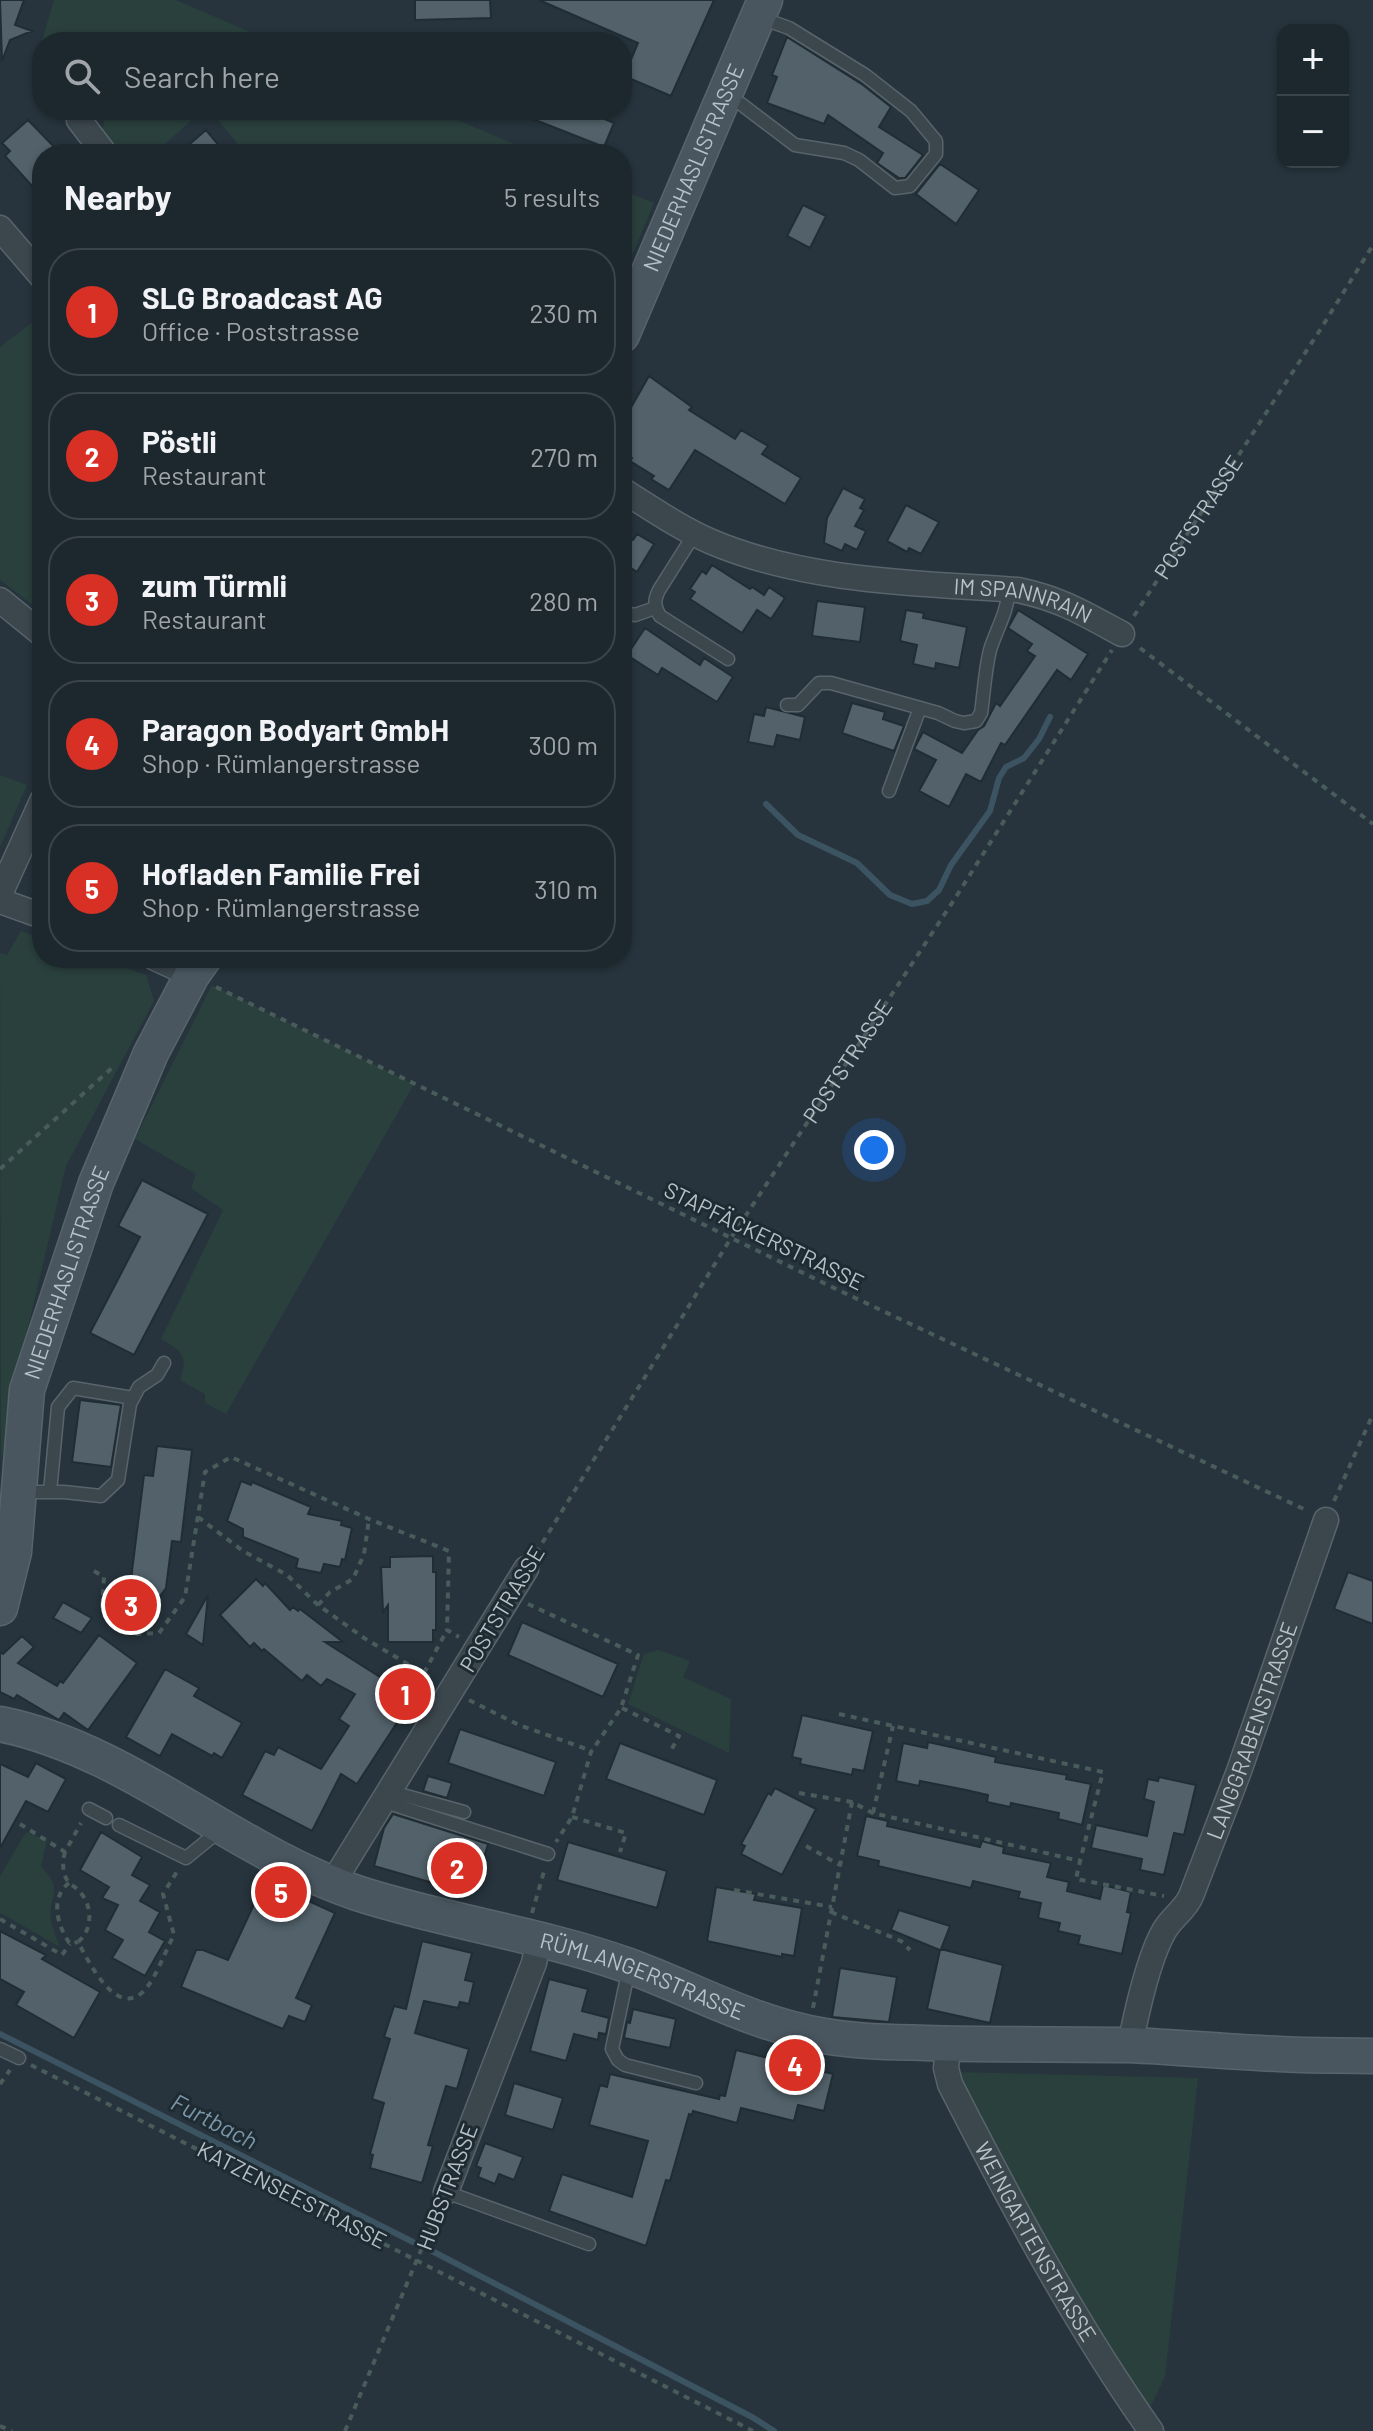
<!DOCTYPE html>
<html lang="en">
<head>
<meta charset="utf-8">
<style>
	:root { --surface:#1d272e; --page:#252f36; --text:#f1f3f6; --muted:#a0a5aa; --line:#3b444a; --accent:#d93025 }
	body { margin:0; font-family:Barlow,sans-serif; background:var(--page); color:var(--text) }
	.controls { position:absolute; right:24px; top:24px; display:grid; overflow:hidden; border-radius:16px; box-shadow:0 2px 6px #0004 }
	.controls button { width:72px; height:72px; display:grid; place-items:center; padding:0; border:0; border-bottom:2px solid var(--line); background:var(--surface); color:var(--text); font:40px sans-serif }
	.you { position:absolute; left:874px; top:1150px; width:28px; height:28px; margin:-20px; border:6px solid #fff; border-radius:50%; background:#1a73e8; box-shadow:0 0 0 12px #1a73e833 }
	.badge { display:grid; place-items:center; width:52px; height:52px; border-radius:50%; background:var(--accent); color:#fff; font-size:26px; font-weight:700 }
	.pin { position:absolute; translate:-50% -50%; border:4px solid #fff; box-shadow:0 2px 8px #0006 }
	.list { margin:0; padding:0; list-style:none }
	h2 { display:flex; justify-content:space-between; align-items:center; height:104px; margin:0; padding:0 32px; font-size:34px }
	h2 small { font-size:26px; font-weight:400; color:var(--muted) }
	.list li { display:grid; grid-template-columns:52px 1fr auto; gap:24px; align-items:center; box-sizing:border-box; height:128px; margin:0 16px 16px; padding:0 16px; border:2px solid var(--line); border-radius:32px }
	.list b { display:block; font-size:30px; white-space:nowrap }
	.list p { margin:0; font-size:26px; white-space:nowrap; color:var(--muted) }
	.list em { font-size:26px; font-style:normal; color:var(--muted) }
	.icon { flex:none; width:44px; height:44px; fill:none; stroke:currentColor; stroke-width:2; stroke-linecap:round; stroke-linejoin:round }
	.map { position:relative; flex:none; width:1373px; height:2431px; overflow:hidden }
	.search { position:absolute; background:var(--surface); box-shadow:0 2px 6px #0004; left:32px; top:32px; width:600px; height:88px; display:flex; align-items:center; gap:20px; box-sizing:border-box; padding:0 28px; border-radius:32px; color:var(--muted); font-size:30px }
	.panel { position:absolute; background:var(--surface); box-shadow:0 2px 6px #0004; left:32px; top:144px; width:600px; height:824px; border-radius:32px }
	.map>svg:first-child { display:block }
</style>
</head>
<body>
<div class="map">
<svg width="1373" height="2431" viewBox="0 0 1373 2431">
	<rect width="100%" height="100%" fill="#27343d"/>
	<path fill="#2a403d" d="M54,0H176L273,42H42V83L33,71Z
		M106,110H203L154,154H114L101,141Z
		M210,110H434L538,154H246Z
		M622,190L654,203L622,279Z
		M42,315V612L0,580V347Z
		M0,775L27,785L0,847Z
		M21,931L42,939V958H97L146,975L154,1001L66,1166L27,1332L1,1462L0,953L7,955Z
		M212,985L414,1084L226,1414L205,1403V1394L180,1380C189,1356 181,1350 161,1339L223,1210L191,1188L196,1174L135,1139Z
		M658,1650L690,1661L683,1677L731,1699L729,1753L628,1704L644,1654Z
		M26,1832L47,1840L41,1866C66,1893 47,1894 51,1921C53,1930 57,1939 60,1947L0,1913V1876Z
		M952,2072L1198,2078L1165,2377L1147,2413Z"/>
	<g fill="none" stroke-linecap="round" stroke-linejoin="round">
		<path stroke="#3c5462" stroke-width="6" d="M766,804L798,835L857,863L890,895L912,904L927,901L939,890L951,865L990,811L999,778L1006,767L1024,758L1039,739L1050,717
			M0,2034L413,2242
			M432,2251L752,2417L774,2431"/>
	</g>
	<path fill="#52616a" stroke="#212d34" stroke-width="2" d="M0,0H24L15,25L32,31L10,40L2,61Z
		M415,0H490L491,18L415,20Z
		M539,0H714L671,96L624,76L638,43Z
		M787,37L863,85L891,107L879,127L923,155L905,178H899L877,163L883,153L828,115L824,124L767,103L777,77L772,75Z
		M510,110H592L603,114L602,118L614,123L604,147Z
		M28,120L61,154H42V197L5,156L10,151L2,143Z
		M206,130L226,154H178Z
		M940,164L979,190L956,224L916,194Z
		M803,205L826,216L810,248L787,236Z
		M649,376L692,407L689,410L735,439L741,430L768,446L762,454L801,478L785,504L695,450L669,490L651,479L654,476L630,461L632,458L622,451V423Z
		M843,488L865,499L860,508L864,510L855,526L866,531L857,550L845,544L842,551L824,543L827,518Z
		M906,505L939,522L921,554L909,548L907,552L887,541Z
		M622,533L633,540L637,534L654,544L637,572L622,562Z
		M712,565L750,589L752,587L764,595L769,587L785,598L771,619L757,610L742,633L690,599L695,592L690,589L702,571L706,574Z
		M817,601L865,607L860,642L812,636Z
		M906,610L924,613L923,618L967,627L959,668L936,663L935,669L913,664L917,645L900,641Z
		M1018,610L1088,654L1071,680L1057,670L1005,745L1001,743L981,782L966,774L949,807L919,791L936,760L914,749L923,732L962,753L978,730L984,726L996,703L1000,706L1035,656L1027,651L1032,644L1008,628Z
		M645,628L700,665L704,658L733,677L717,702L662,668L658,675L627,655Z
		M852,703L885,712L883,719L904,726L894,751L842,733Z
		M766,707L805,717L800,740L777,735L774,747L748,742L754,714L764,716Z
		M142,1180L208,1214L134,1355L90,1333L140,1237L118,1226Z
		M80,1400L121,1405L111,1467L72,1462Z
		M157,1446L192,1450L181,1542L172,1541L166,1588L140,1623L113,1603L131,1579L144,1475L153,1476Z
		M241,1481L251,1485L252,1482L311,1507L308,1514L342,1521L341,1525L352,1528L345,1560L342,1559L340,1567L324,1564L321,1573L296,1568L298,1559L243,1537V1529L227,1521Z
		M433,1556V1572H436V1630H433V1642H388V1605L383,1612L381,1567H390V1557Z
		M1348,1572L1373,1581V1624L1334,1609Z
		M256,1579L263,1586L265,1583L290,1610L293,1607L298,1611L300,1609L343,1642H325L413,1698L357,1784L341,1774L312,1831L242,1795L265,1751L274,1755L278,1747L321,1769L349,1726L339,1719L355,1694L327,1679L321,1686L307,1675L302,1681L264,1649L262,1651L254,1643L250,1647L220,1615Z
		M208,1595L203,1645L186,1634Z
		M63,1602L92,1618L81,1633L53,1618Z
		M522,1622L618,1664L603,1697L508,1655Z
		M99,1635L137,1663L88,1730L64,1713L59,1720L17,1695L14,1699L0,1692V1652L3,1654L22,1636L34,1647L18,1663L57,1686L60,1681L63,1683Z
		M165,1669L199,1688L194,1696L242,1723L222,1758L214,1753L212,1756L172,1734L160,1756L126,1737Z
		M802,1715L873,1731L864,1771L853,1769L852,1775L800,1764L801,1759L792,1757Z
		M460,1729L556,1762L544,1796L448,1763Z
		M928,1742L996,1757L995,1762L1067,1775L1066,1779L1091,1784L1082,1825L1058,1819L1059,1813L1011,1803L1010,1807L987,1802L988,1795L966,1790L920,1781L919,1786L896,1781L903,1743L927,1748Z
		M620,1743L717,1780L704,1815L606,1779Z
		M36,1763L66,1779L48,1812L26,1801L0,1848V1764L28,1777Z
		M428,1776L452,1783L447,1798L423,1791Z
		M1159,1777L1196,1785L1184,1835L1174,1833L1164,1875L1140,1870L1142,1859L1091,1848L1096,1825L1147,1836L1154,1802L1144,1799L1148,1779L1158,1781Z
		M775,1788L816,1809L782,1875L741,1854L745,1846L741,1844L751,1826L768,1793L771,1795Z
		M393,1814L488,1844L475,1889L435,1878L433,1883L374,1866L384,1828Z
		M866,1816L888,1821L887,1826L980,1847L982,1841L1004,1847L1003,1853L1051,1863L1047,1877L1069,1882L1067,1891L1100,1899L1103,1885L1131,1892L1127,1912L1131,1913L1122,1954L1078,1944L1080,1936L1058,1931L1060,1923L1038,1918L1041,1903L1018,1898L1020,1892L973,1881L971,1888L878,1866L879,1861L857,1856Z
		M101,1832L142,1857L132,1875L150,1885L140,1901L160,1912L149,1932L165,1941L145,1976L112,1958L123,1940L105,1930L118,1905L102,1898L109,1887L80,1870Z
		M568,1842L667,1871L657,1908L557,1880Z
		M265,1881L335,1913L296,1998L312,2005L305,2022L289,2016L283,2029L181,1987L196,1950H203L228,1960Z
		M716,1887L756,1894L754,1900L802,1908L794,1956L782,1954V1957L707,1941Z
		M899,1910L950,1926L941,1949L1003,1965L990,2023L927,2009L940,1950L891,1930Z
		M0,1931L46,1955L42,1959L100,1992L74,2038L16,2005L24,1992L0,1979Z
		M422,1941L472,1953L465,1980L474,1982L469,2004L460,2002L458,2008L424,2001L415,2033L469,2049L457,2089L446,2086L428,2145L433,2146L422,2183L370,2168L373,2155L370,2154L384,2103L372,2099L390,2039L384,2037L394,2006L406,2009Z
		M840,1968L897,1977L889,2022L832,2017Z
		M549,1979L588,1989L582,2011L609,2018L606,2034L599,2033L598,2040L574,2034L566,2061L530,2051Z
		M633,2009L676,2019L670,2048L624,2038L627,2022L630,2023Z
		M736,2050L833,2074L824,2111L798,2105L794,2121L741,2108L737,2123L693,2111L692,2115L689,2114L670,2181L666,2180L646,2246L549,2211L562,2174L632,2197L648,2141L589,2125L600,2085L607,2087L610,2074L719,2099L720,2095L725,2096Z
		M514,2083L563,2098L553,2130L505,2115Z
		M485,2143L523,2157L514,2180L499,2174L495,2184L478,2177L481,2168L476,2166Z"/>
	<g fill="none" stroke-linecap="round" stroke-linejoin="round">
		<g stroke="#58646b" stroke-width="15">
			<path id="lane" d="M727,98L741,104L795,145L844,153L859,160L895,188L910,186L936,154V141L911,111L865,75L789,28L761,18
				M695,533L659,590C654,600 654,606 660,616L728,659
				M622,612L635,615L655,608
				M787,705H798L819,683H831L938,713L955,721L964,723L976,721L981,713C984,692 985,670 990,650C997,628 1007,613 1009,590
				M889,791L920,708
				M21,1492H64L101,1496L118,1480L130,1404L139,1387L157,1375L164,1363
				M50,1492L58,1407L73,1388L133,1398
				M388,1791L464,1812
				M382,1801L548,1854
				M89,1809L106,1818
				M119,1825L186,1858L219,1831
				M629,1968L612,2049L618,2060L625,2065L696,2083
				M0,2049L19,2058
				M446,2192L589,2244"/>
		</g>
		<g stroke="#58646b" stroke-width="27">
			<g id="street">
				<path d="M79,120L105,154"/>
				<path d="M0,228L42,277"/>
				<path id="s3" d="M622,490C651,508 681,529 712,542C807,582 917,583 1018,590C1061,599 1085,614 1122,634"/>
				<path d="M0,600L42,634"/>
				<path d="M0,894L42,801"/>
				<path d="M0,901L42,916"/>
				<path d="M155,958L192,975"/>
				<path d="M332,1884L526,1569"/>
				<path id="s4" d="M948,2044L946,2068L950,2084C1011,2203 1074,2322 1151,2431"/>
				<path id="s5" d="M1130,2045C1136,2015 1149,1957 1164,1931C1172,1917 1185,1910 1191,1896L1239,1771L1326,1520"/>
				<path d="M446,2192L534,1963L539,1938"/>
			</g>
		</g>
		<g stroke="#58646b" stroke-width="37">
			<g id="secondary">
				<path id="s6" d="M622,335L765,0"/>
				<path id="s7" d="M0,1608L14,1552L27,1390L96,1183L151,1053L192,975L204,958"/>
				<path id="s8" d="M0,1724C129,1750 231,1850 357,1893C446,1922 540,1934 629,1966C694,1990 755,2025 825,2036C858,2042 892,2042 926,2043C993,2045 1061,2044 1128,2045C1178,2047 1229,2052 1279,2054C1310,2056 1342,2055 1373,2056"/>
			</g>
		</g>
		<g stroke="#495c5b" stroke-width="4" stroke-dasharray="6 6" stroke-linecap="butt">
			<path id="s1" d="M1134,616L1320,330L1373,245"/>
			<path d="M1140,648L1373,824"/>
			<path d="M216,987L834,1288L1308,1511"/>
			<path d="M0,1169L114,1066"/>
			<path d="M1334,1501L1373,1414"/>
			<path d="M198,1517L243,1551L287,1575L318,1605L364,1638L433,1679"/>
			<path id="s2" d="M536,1553L731,1238L954,900L1112,650"/>
			<path d="M94,1571L104,1577L102,1607L137,1634L159,1633L185,1597L205,1472L231,1457L369,1519L449,1551L447,1630L459,1637"/>
			<path d="M528,1604L638,1655L621,1708L591,1752L572,1817L556,1842"/>
			<path d="M318,1605L330,1592L353,1579L364,1554L369,1519"/>
			<path d="M424,1673L447,1630"/>
			<path d="M469,1700L519,1725L592,1751"/>
			<path d="M622,1708L679,1736L670,1752"/>
			<path d="M839,1714L1103,1772L1080,1861"/>
			<path d="M799,1793L852,1802L873,1813L1080,1861L1076,1879L1164,1896"/>
			<path d="M873,1813L893,1726"/>
			<path d="M572,1817L626,1833L620,1852"/>
			<path d="M20,1824L65,1852L81,1823"/>
			<path d="M806,1846L840,1865"/>
			<path d="M65,1852C62,1862 62,1874 69,1883C71,1885 77,1888 79,1891C93,1905 93,1930 78,1942C89,1962 119,2025 148,1986C158,1972 165,1952 174,1935L163,1894L178,1870"/>
			<path d="M69,1883C49,1898 58,1927 70,1944L78,1942"/>
			<path d="M734,1890L832,1907"/>
			<path d="M831,1912L901,1941L910,1950"/>
			<path d="M532,1913L545,1868"/>
			<path d="M0,1919L62,1955L70,1944"/>
			<path d="M813,2008L852,1802"/>
			<path d="M31,2065L753,2431"/>
			<path d="M0,2084L10,2070"/>
			<path d="M0,2426L12,2431"/>
			<path d="M345,2431L437,2212"/>
		</g>
		<use href="#lane" stroke="#3b464d" stroke-width="12"/>
		<use href="#street" stroke="#3b464d" stroke-width="24"/>
		<use href="#secondary" stroke="#495660" stroke-width="34"/>
	</g>
	<g text-anchor="middle" stroke-width="6" stroke-linejoin="round" paint-order="stroke">
		<g font-size="22" fill="#b7c1c8" stroke="#1f2b32">
			<text dy="8" stroke="none"><textPath href="#s6" startOffset="182">NIEDERHASLISTRASSE</textPath></text>
			<text dy="8" stroke="none"><textPath href="#s1" startOffset="118">POSTSTRASSE</textPath></text>
			<text dy="8" stroke="none"><textPath href="#s3" startOffset="422">IM SPANNRAIN</textPath></text>
			<text dy="8" stroke="none"><textPath href="#s2" startOffset="582">POSTSTRASSE</textPath></text>
			<text transform="translate(764 1236) rotate(26)" y="8">STAPFÄCKERSTRASSE</text>
			<text dy="8" stroke="none"><textPath href="#s7" startOffset="344">NIEDERHASLISTRASSE</textPath></text>
			<text transform="translate(502 1609) rotate(-59)" y="8">POSTSTRASSE</text>
			<text dy="8" stroke="none"><textPath href="#s5" startOffset="340">LANGGRABENSTRASSE</textPath></text>
			<text dy="8" stroke="none"><textPath href="#s8" startOffset="694">RÜMLANGERSTRASSE</textPath></text>
			<text transform="translate(447 2187) rotate(-69)" y="8">HUBSTRASSE</text>
			<text transform="translate(292 2195) rotate(27)" y="8">KATZENSEESTRASSE</text>
			<text dy="8" stroke="none"><textPath href="#s4" startOffset="220">WEINGARTENSTRASSE</textPath></text>
		</g>
		<g font-size="24" font-style="italic" fill="#7a96a9" stroke="#1f2b32">
			<text transform="translate(214 2122) rotate(27)" y="8">Furtbach</text>
		</g>
	</g>
</svg>
<div class="controls">
<button>+</button>
<button>−</button>
</div>
<div class="you"></div>
<div class="pin badge" style="left:405px;top:1694px">1</div>
<div class="pin badge" style="left:457px;top:1868px">2</div>
<div class="pin badge" style="left:131px;top:1605px">3</div>
<div class="pin badge" style="left:795px;top:2065px">4</div>
<div class="pin badge" style="left:281px;top:1892px">5</div>
<div class="search"><svg class="icon" aria-label="search" viewBox="0 0 24 24"><circle cx="10" cy="10" r="6"/><path d="M15 15l6 6"/></svg>Search here</div>
<section class="panel">
<h2>Nearby<small>5 results</small></h2>
<ul class="list">
<li><span class="badge">1</span><div><b>SLG Broadcast AG</b><p>Office · Poststrasse</p></div><em>230 m</em></li>
<li><span class="badge">2</span><div><b>Pöstli</b><p>Restaurant</p></div><em>270 m</em></li>
<li><span class="badge">3</span><div><b>zum Türmli</b><p>Restaurant</p></div><em>280 m</em></li>
<li><span class="badge">4</span><div><b>Paragon Bodyart GmbH</b><p>Shop · Rümlangerstrasse</p></div><em>300 m</em></li>
<li><span class="badge">5</span><div><b>Hofladen Familie Frei</b><p>Shop · Rümlangerstrasse</p></div><em>310 m</em></li>
</ul>
</section>
</div>
</body>
</html>
